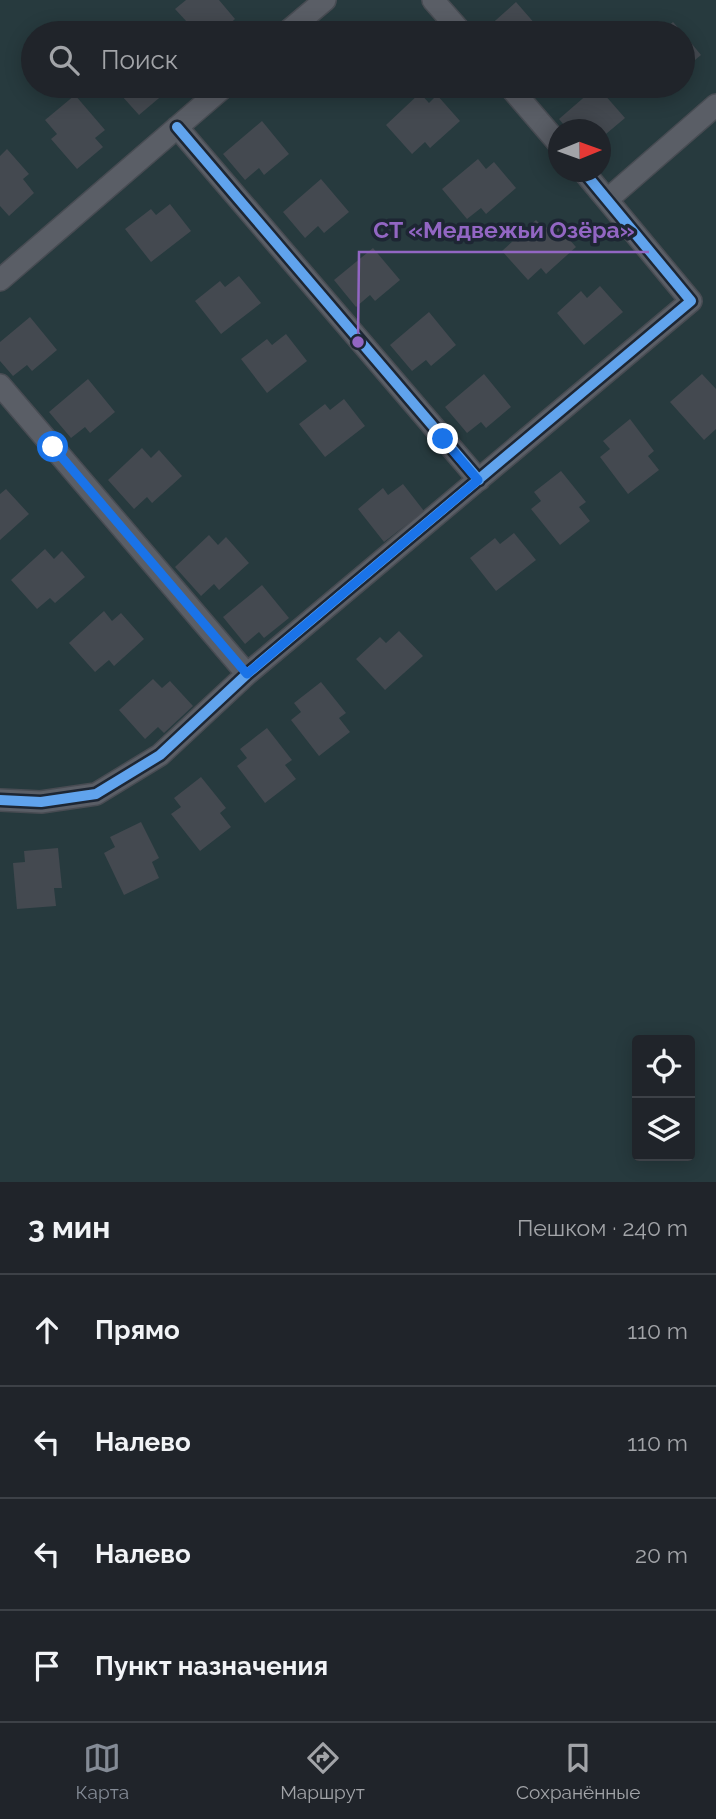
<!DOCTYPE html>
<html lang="ru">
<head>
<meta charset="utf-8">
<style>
	:root { --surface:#20242a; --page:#2d3036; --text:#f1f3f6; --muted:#a2a4a8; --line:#3d4147; --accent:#848b96 }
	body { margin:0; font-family:Raleway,sans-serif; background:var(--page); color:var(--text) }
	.controls { position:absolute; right:21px; bottom:21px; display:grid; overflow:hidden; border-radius:7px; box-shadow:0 4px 18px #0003 }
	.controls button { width:63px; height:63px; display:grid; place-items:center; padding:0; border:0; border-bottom:2px solid var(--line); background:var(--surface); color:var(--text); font:35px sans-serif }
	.compass { position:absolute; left:548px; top:119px; width:63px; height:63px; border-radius:50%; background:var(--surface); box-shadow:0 4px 18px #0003; rotate:89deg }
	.stop { position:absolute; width:21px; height:21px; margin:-16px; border:5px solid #1a73e8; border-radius:50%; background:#fff }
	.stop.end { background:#1a73e8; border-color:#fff; box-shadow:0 2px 7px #0008 }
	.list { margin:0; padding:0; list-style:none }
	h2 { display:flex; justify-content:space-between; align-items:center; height:91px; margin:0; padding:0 28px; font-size:30px }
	h2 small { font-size:23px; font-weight:400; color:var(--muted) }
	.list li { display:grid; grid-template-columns:46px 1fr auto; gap:21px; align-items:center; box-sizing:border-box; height:112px; padding:0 28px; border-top:2px solid var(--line) }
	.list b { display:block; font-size:26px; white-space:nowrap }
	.list em { font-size:23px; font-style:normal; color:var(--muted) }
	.icon { flex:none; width:38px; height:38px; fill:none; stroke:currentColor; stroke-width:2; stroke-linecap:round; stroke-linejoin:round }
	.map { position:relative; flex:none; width:716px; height:1182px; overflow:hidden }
	.search { position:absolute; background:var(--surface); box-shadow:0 4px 18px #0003; left:21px; right:21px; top:21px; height:77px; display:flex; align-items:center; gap:18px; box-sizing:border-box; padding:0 24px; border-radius:38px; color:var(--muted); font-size:26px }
	.sheet { height:539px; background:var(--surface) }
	nav { display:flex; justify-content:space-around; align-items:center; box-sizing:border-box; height:98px; border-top:2px solid var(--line); background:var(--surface); font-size:19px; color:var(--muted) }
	nav a { display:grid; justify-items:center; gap:4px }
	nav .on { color:var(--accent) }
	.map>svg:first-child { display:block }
</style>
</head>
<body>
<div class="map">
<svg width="716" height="1182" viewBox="0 0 716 1182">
	<rect width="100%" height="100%" fill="#2a3038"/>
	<path fill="#273a3e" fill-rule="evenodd" d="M0,0H716V1182H0ZM33,33H683V86H33ZM558,130H600V172H558ZM637,1040H690V1156H637Z"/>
	<path fill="#444950" d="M186,0H219L235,19L226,27L231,33H186L181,28L187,22L175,9Z
		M516,2L543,33H492L487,28Z
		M673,22L683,33H660Z
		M683,33L701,55L683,70Z
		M113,86H159L165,93L139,115Z
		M357,86H375L364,95Z
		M597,86L625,118L600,139V130H568L559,119Z
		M420,93L429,103L437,95L460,121L430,148L425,142L412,154L386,125Z
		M75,95L105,130L95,138L103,147L77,169L51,139L57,134L45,120Z
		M262,121L289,154L264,175L259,168L245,180L223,154Z
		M7,149L29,174L23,179L34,193L9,216L0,206V156Z
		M478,159L486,169L494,162L516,188L486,214L481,208L467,219L442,189Z
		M321,179L349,212L324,233L318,226L305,238L283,212Z
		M170,204L191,231L151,262L125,229L151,209L156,215Z
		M536,220L545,229L553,221L576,247L546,274L541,268L528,280L502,251Z
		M373,248L400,280L375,301L370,295L356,307L334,280Z
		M239,276L261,303L221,334L195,301L220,281L225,287Z
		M600,286L623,312L584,345L557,313L581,291L587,298Z
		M429,312L456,345L431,366L426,360L412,371L390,345Z
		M30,317L57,350L32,371L27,365L13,376L0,361V342Z
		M286,334L307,361L267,393L241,359L267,339L272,345Z
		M484,374L511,407L486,428L481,422L467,433L445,407Z
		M702,374L716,389V429L704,440L670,402Z
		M88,379L115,412L90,433L85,427L71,438L49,412Z
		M344,399L365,426L325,457L299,424L325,404L330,410Z
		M630,419L654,451L648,456L659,470L628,494L600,457L610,449L603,441Z
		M142,448L151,458L159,450L182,476L152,503L147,497L134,509L108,480Z
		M561,471L586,502L579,507L590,521L560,545L531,509L541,501L534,492Z
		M403,484L424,511L384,542L358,509L383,488L388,495Z
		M6,489L29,514L0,540V494Z
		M514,533L536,560L496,591L470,558L495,538L500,544Z
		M209,535L218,545L226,537L249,563L219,590L214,584L201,596L175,567Z
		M45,549L54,559L62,551L85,577L55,603L50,598L37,609L11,580Z
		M262,585L289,618L264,638L259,632L245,644L223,617Z
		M104,611L112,621L121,613L144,639L114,666L109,660L95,672L69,643Z
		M399,631L423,656L385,690L356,659L380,637L386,643Z
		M153,679L162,688L170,681L193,706L164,733L158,727L145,739L119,710Z
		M321,682L346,713L339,718L350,732L319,756L291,720L301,712L294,703Z
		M267,728L292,760L285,765L296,779L265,803L237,766L247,758L240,749Z
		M201,777L226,808L220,813L231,827L200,851L171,814L181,807L174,798Z
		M141,822L159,858L152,862L159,878L124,895L104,853L115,847L110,837Z
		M58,848L62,888H54L56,906L17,909L13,863L25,862L24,851Z"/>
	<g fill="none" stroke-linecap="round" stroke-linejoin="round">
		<g stroke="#484c53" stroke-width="24">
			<path id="minor" d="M433,0L462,33
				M286,33L325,0
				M509,86L558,143
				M177,127L479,480
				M608,199L716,105
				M0,280L225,86
				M0,385L247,674
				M0,800L41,802L96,794L160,755L247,674L691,301L584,172"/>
		</g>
		<use href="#minor" stroke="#5a5e66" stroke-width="21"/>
		<g stroke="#1d2633" stroke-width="15">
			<path id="cycleway" d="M177,127L479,480
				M0,800L41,802L96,794L160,755L247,674L691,301L584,172"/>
		</g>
		<use href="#cycleway" stroke="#60a3ed" stroke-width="10"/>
	</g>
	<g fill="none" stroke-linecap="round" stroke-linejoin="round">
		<path stroke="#1a73e8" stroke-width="9" d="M53,447L247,674L478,480L443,439"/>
	</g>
	<path fill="none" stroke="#9266c3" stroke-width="2.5" d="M358 342L359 252H649"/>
	<circle fill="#9266c3" stroke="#1d2633" stroke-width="2.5" cx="358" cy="342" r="7"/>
	<g font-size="23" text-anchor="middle" font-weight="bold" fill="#9266c3" stroke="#1d2633" stroke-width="7" stroke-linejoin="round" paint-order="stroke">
		<text x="504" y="238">СТ «Медвежьи Озёра»</text>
	</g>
</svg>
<div class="controls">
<button><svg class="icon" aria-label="locate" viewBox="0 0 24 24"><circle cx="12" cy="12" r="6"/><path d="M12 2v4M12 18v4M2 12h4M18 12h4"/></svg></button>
<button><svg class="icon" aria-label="layers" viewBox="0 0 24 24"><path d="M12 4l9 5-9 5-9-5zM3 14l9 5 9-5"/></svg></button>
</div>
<svg class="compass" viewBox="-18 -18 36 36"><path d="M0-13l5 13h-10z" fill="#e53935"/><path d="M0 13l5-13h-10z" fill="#a2a4a8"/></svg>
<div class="stop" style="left:53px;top:447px"></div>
<div class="stop end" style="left:443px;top:439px"></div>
<div class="search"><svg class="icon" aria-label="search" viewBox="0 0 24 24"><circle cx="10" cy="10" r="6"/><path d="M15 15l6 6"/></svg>Поиск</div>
</div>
<section class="sheet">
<h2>3 мин<small>Пешком · 240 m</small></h2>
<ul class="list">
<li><svg class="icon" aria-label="ahead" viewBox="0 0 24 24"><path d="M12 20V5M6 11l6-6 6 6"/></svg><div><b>Прямо</b></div><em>110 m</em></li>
<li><svg class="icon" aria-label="left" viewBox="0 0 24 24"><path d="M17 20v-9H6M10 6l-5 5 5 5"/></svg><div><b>Налево</b></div><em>110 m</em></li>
<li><svg class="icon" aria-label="left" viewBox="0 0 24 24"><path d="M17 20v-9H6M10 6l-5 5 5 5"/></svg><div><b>Налево</b></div><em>20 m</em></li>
<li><svg class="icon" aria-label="arrive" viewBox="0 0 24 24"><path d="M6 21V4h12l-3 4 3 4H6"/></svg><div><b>Пункт назначения</b></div></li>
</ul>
</section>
<nav>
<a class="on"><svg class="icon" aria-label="map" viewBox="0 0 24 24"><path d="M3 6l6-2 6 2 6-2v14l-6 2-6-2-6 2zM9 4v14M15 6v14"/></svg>Карта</a>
<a><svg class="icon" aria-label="directions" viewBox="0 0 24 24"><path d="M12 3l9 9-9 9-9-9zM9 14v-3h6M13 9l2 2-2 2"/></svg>Маршрут</a>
<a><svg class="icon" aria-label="saved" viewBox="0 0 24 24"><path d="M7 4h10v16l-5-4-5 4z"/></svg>Сохранённые</a>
</nav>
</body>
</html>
